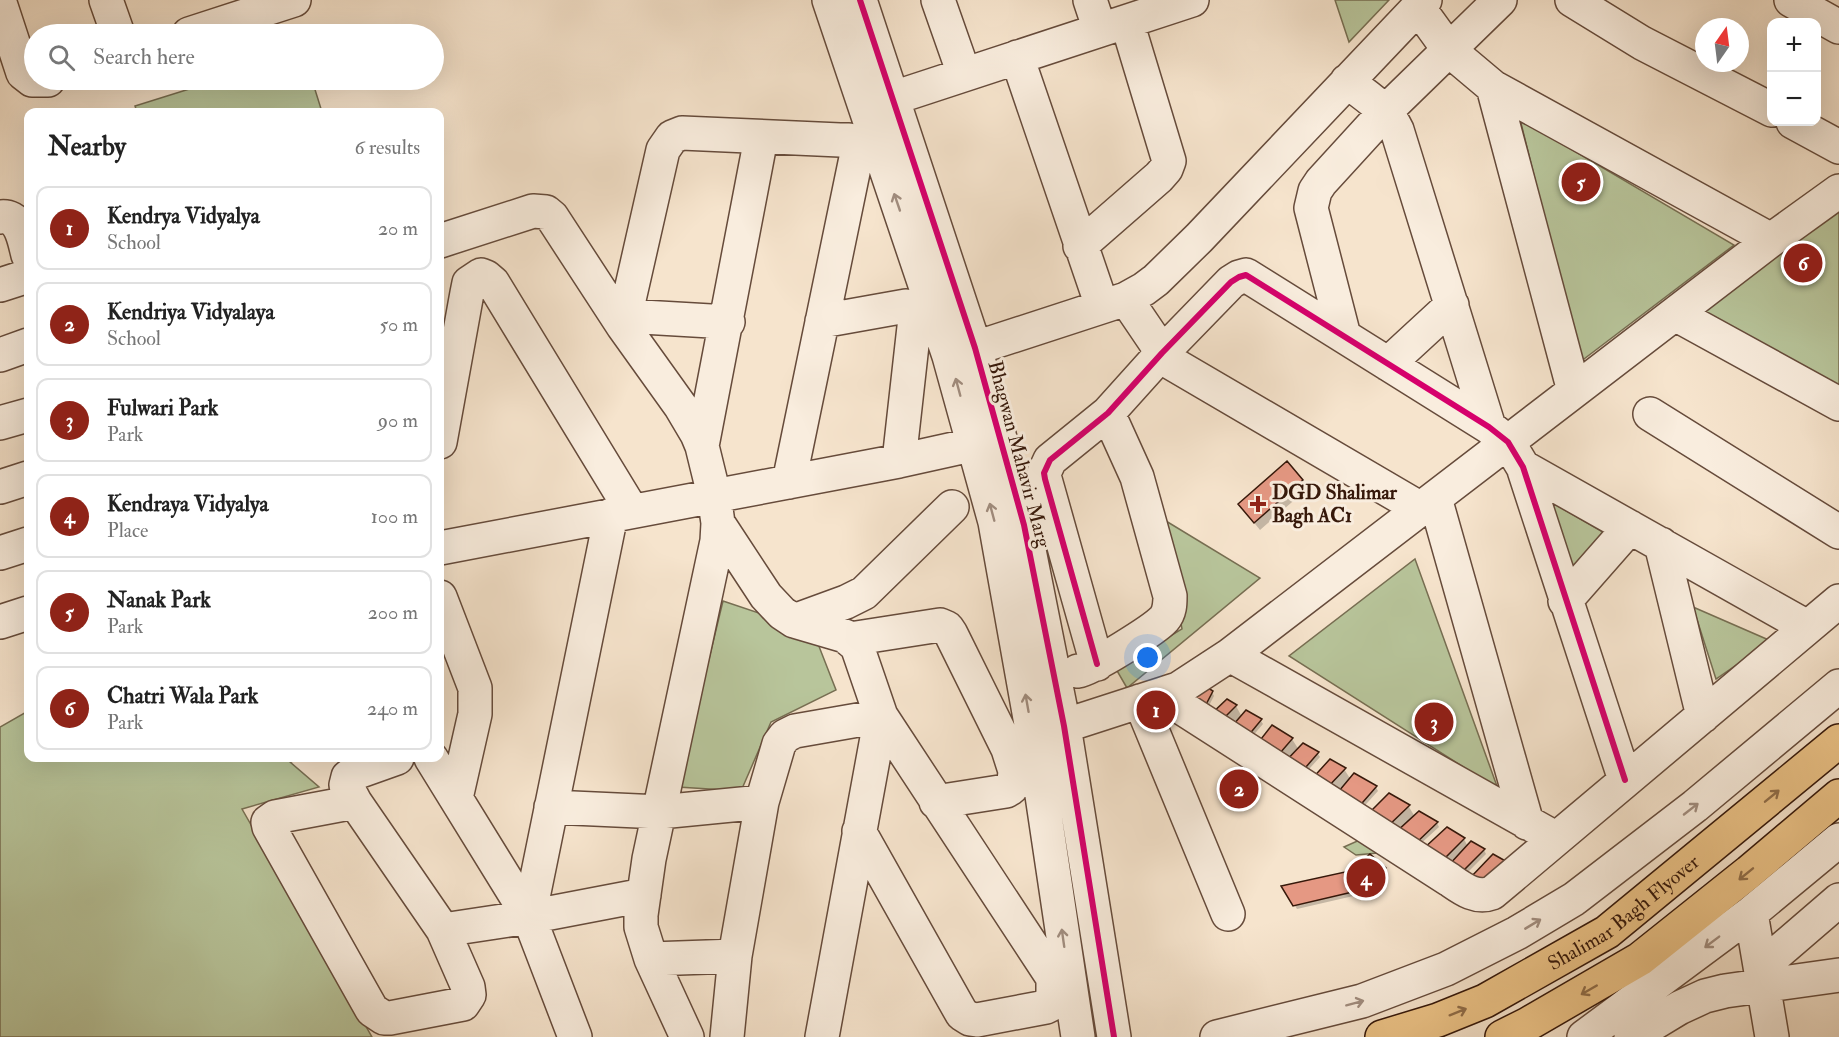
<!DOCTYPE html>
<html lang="en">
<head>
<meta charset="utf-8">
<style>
	:root { --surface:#fff; --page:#f6f6f6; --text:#222; --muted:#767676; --line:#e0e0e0; --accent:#8f2418 }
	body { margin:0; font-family:"IM FELL Double Pica",serif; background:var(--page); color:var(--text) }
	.controls { position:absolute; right:18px; top:18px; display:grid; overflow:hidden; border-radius:12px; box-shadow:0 6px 24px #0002 }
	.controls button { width:54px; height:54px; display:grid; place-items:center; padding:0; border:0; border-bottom:2px solid var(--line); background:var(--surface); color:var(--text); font:30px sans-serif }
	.compass { position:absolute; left:1695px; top:18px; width:54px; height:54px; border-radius:50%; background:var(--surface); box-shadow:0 6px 24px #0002; rotate:14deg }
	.you { position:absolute; left:1148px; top:658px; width:21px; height:21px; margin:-15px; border:4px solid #fff; border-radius:50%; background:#1a73e8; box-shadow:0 0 0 9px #1a73e833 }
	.badge { display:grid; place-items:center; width:39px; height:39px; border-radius:50%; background:var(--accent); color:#fff; font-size:20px; font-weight:700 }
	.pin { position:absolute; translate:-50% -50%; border:3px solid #fff; box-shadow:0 2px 6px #0006 }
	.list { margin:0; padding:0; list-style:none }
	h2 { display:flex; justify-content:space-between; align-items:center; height:78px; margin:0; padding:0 24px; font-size:26px }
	h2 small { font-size:20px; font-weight:400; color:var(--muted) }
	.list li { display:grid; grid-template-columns:39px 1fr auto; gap:18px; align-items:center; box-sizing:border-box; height:84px; margin:0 12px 12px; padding:0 12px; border:2px solid var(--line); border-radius:12px }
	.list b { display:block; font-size:22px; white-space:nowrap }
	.list p { margin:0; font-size:20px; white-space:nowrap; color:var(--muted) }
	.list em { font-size:20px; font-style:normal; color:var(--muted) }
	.icon { flex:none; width:33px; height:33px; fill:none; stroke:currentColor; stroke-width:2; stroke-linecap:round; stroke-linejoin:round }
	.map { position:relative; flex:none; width:1839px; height:1037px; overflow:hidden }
	.search { position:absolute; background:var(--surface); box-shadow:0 6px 24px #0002; left:24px; top:24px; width:420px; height:66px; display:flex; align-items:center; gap:15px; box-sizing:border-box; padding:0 21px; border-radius:33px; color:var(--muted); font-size:22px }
	.panel { position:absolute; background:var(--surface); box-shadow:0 6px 24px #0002; left:24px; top:108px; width:420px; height:654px; border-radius:12px }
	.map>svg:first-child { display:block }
</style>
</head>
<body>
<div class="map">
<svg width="1839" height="1037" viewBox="0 0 1839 1037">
	<rect width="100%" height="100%" fill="#f6e4cd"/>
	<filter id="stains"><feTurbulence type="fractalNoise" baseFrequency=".00333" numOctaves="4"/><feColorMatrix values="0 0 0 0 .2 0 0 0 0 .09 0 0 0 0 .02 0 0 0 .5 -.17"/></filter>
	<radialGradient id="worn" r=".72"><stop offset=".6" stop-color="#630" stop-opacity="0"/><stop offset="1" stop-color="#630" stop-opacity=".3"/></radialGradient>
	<path fill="#b8c59b" stroke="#776e52" stroke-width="1.5" d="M1335,0H1389L1349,42Z
		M218,80H312L322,112H137L135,106Z
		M1520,119L1734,245L1580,362Z
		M1838,210L1839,211V394L1699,315Z
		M1539,495L1615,539L1569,577Z
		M1161,518L1260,578L1127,688L1116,669L1182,629Z
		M1415,559L1498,789L1289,656Z
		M723,601L813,631L836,690L771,722L741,791L678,787Z
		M1693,607L1771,641L1716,679Z
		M28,711V758H306L290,762L319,787L242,809L372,1037H0V727Z
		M1364,838L1389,852L1356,855L1344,847Z"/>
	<path fill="#0003" d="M1302,481L1307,489L1260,530L1239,504Z
		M1212,692L1214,696L1202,719L1186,709Z
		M1227,701L1236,706L1242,717L1246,712L1261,721L1263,724L1245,745L1218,737Z
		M1292,739L1299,750L1303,745L1318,754L1320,757L1301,778L1265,766Z
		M1330,761L1344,769L1351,780L1376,787L1378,791L1358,813L1321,799Z
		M1389,795L1409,807L1415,817L1419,813L1437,823L1439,827L1416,848L1378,834Z
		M1464,839L1468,847L1472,843L1484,850L1486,854L1464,876L1434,867Z
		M1370,856L1387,873L1368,890L1354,874Z
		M1345,874L1362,894L1297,909L1284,887Z"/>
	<path fill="#e59883" stroke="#36180a" stroke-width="1.5" d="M1287,461L1303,480L1254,523L1238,504Z
		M1205,686L1213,691L1200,716L1182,705Z
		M1227,699L1237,705L1216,726L1206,719Z
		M1246,710L1262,719L1243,742L1227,732Z
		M1272,725L1293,738L1274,760L1254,748Z
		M1303,743L1319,752L1299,775L1282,765Z
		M1330,759L1346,768L1324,791L1309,782Z
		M1354,773L1377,786L1356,810L1334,797Z
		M1389,793L1410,805L1386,828L1366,816Z
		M1419,811L1438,822L1414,845L1395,833Z
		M1447,827L1465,838L1442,861L1422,850Z
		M1471,841L1485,849L1461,873L1448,866Z
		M1370,854L1386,868L1365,887L1350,870Z
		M1493,854L1509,863L1485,885L1470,878Z
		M1345,872L1361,890L1293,906L1281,886Z"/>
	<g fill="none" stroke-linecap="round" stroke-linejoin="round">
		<g stroke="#664b3b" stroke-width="36">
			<path id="minor" d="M106,0L118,34
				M829,0L949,356L995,522L1033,735L1078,1037
				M860,0L975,348L1024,525L1064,726L1114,1037
				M938,0L964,74
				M1090,0L1100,30
				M1572,0L1642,43L1772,110
				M1791,0L1839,27
				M0,3L23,73L32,80H48
				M1418,7L1449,50L1493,87L1771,240
				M189,34L294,0
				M1017,57L1102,306
				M1347,81C1365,96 1387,108 1397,130L1489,427
				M1493,87L1574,391
				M872,105L1192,0
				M1793,122L1839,147
				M0,217C21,214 24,240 28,255
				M440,241L533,211L546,212L552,217L623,326L681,407L697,434L702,446L714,495L718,523L717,541L649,859L641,915V927L651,959L687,1037
				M1080,246L1159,177L1166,169L1169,161L1127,22
				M0,285L28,276
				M1126,299L1168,361L1421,509
				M1675,314L1839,404
				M625,316L728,322
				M822,321L906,306L916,309L899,461
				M623,326L663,150L672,137L682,133L840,140H849L855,145L857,153L789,482
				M1344,336L1311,208L1315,191L1321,182L1385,112L1500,0
				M0,355L28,345
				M954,355L1126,299L1144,289L1156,280L1199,238L1425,0
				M1388,364L1452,305
				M1650,414L1839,532
				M0,423L28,415
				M440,442L467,293L469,283L481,275L486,277L493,283L632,511
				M702,446L761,138
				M1523,467L1807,627
				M0,487L28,478
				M1435,498L1527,823
				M718,523L766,596L782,613L794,621L845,636L857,646L881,716L1053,978V993L1050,1005L1046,1007L977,1020L970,1019L962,1014L859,831
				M1661,544L1703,716
				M440,548L899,461L994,440
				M0,553L28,544
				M440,597L475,688V714L456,798
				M1565,601L1630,527
				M794,621L846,602L864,593L952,507
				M0,622L28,613
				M850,639L940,625L947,628L951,634L1008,749L1015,771L1014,782L1011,788L1006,791L936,802
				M1230,655L1555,838
				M1097,664L1045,479L1044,473L1050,460L1108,413L1162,353L1231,282L1239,277L1246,275L1489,427L1508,442L1523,467L1625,780
				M1078,671C1092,669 1155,629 1164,619C1170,612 1170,604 1170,596L1137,477L1108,413
				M1162,695L1450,880C1463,889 1476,899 1492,893L1839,601
				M1140,701L1228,914
				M1042,733L1178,689L1230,655L1771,240L1839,191
				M431,758L529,917L575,1037
				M355,802L275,817L268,822L269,827L372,1010L384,1018H390L463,1004L469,995L468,987L443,930L355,802L346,785L348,777L352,774L397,758
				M551,807L660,812L762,802
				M1751,913L1772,1037
				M529,917L611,515
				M443,930L529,917L644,895
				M651,959L735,956
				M1761,967L1839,900
				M727,1037L735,956L762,802L779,744L785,736L795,731L881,716L822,1037
				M1217,1037L1362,1001L1446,969L1517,933L1574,899L1695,806L1839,686
				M1584,1037L1751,913L1839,840
				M1631,1037L1679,1008L1705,996L1725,991L1839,975"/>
		</g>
		<g stroke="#36180a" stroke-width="36">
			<g id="major">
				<path id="s1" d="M1382,1037L1438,1020L1485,1001L1607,932L1839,741"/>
				<path d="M1502,1037L1528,1024L1640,959L1749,872L1839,796"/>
			</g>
		</g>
		<use href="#minor" stroke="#f9edde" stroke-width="33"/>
		<use href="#major" stroke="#ebc286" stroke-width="33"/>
		<g stroke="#f9edde" stroke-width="10">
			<path id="cycleway" d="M860,0L975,348L1024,525L1064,726L1114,1037
				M1097,664L1045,479L1044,473L1050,460L1108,413L1162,353L1231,282L1239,277L1246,275L1489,427L1508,442L1523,467L1625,780"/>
		</g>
		<use href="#cycleway" stroke="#d6006c" stroke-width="6"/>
	</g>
	<defs><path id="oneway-shaft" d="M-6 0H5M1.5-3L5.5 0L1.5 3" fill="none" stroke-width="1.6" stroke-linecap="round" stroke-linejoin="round" transform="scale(1.5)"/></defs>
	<g stroke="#a18d7f">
		<use href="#oneway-shaft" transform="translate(897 202) rotate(-109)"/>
		<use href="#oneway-shaft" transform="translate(958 387) rotate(-105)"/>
		<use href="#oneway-shaft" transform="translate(992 512) rotate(-105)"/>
		<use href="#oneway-shaft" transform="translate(1027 703) rotate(-100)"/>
		<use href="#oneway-shaft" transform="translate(1691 809) rotate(-38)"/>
		<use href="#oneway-shaft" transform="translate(1533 924) rotate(-31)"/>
		<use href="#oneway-shaft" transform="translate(1063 938) rotate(-98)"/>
		<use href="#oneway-shaft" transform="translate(1712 942) rotate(143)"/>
		<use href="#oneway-shaft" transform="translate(1355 1003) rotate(-15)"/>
	</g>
	<g stroke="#906d48">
		<use href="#oneway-shaft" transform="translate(1772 796) rotate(-39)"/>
		<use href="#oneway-shaft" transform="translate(1746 874) rotate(141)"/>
		<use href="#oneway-shaft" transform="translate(1589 990) rotate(150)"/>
		<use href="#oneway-shaft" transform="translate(1458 1012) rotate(-22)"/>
	</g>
	<path fill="#8f2418" stroke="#f9edde" stroke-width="2" d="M1255 495h6v6h6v6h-6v6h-6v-6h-6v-6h6z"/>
	<g text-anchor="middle" stroke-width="6" stroke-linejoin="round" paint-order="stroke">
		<g font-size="20" fill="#36180a" stroke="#f9edde">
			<text transform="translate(1020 454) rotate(75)" y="7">Bhagwan Mahavir Marg</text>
			<text dy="7" stroke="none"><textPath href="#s1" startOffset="274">Shalimar Bagh Flyover</textPath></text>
		</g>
		<g font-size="20" font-weight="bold" fill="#36180a" stroke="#f9edde" text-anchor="start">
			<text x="1272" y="499">DGD Shalimar<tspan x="1272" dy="23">Bagh AC1</tspan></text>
		</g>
	</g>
	<rect width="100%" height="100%" filter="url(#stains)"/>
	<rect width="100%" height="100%" fill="url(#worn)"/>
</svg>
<div class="controls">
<button>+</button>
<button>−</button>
</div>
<svg class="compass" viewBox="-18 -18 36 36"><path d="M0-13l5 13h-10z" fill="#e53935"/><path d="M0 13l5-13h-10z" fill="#767676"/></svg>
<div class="you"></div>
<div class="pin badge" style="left:1156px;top:710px">1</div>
<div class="pin badge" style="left:1239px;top:789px">2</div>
<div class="pin badge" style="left:1434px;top:722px">3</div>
<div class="pin badge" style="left:1366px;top:878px">4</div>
<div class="pin badge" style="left:1581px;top:182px">5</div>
<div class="pin badge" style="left:1803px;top:263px">6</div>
<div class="search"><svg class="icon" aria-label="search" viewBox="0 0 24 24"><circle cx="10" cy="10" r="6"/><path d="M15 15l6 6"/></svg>Search here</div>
<section class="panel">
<h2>Nearby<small>6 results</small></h2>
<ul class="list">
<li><span class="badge">1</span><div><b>Kendrya Vidyalya</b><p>School</p></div><em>20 m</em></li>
<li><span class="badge">2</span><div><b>Kendriya Vidyalaya</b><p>School</p></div><em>50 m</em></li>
<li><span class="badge">3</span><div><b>Fulwari Park</b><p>Park</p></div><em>90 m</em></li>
<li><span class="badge">4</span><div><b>Kendraya Vidyalya</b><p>Place</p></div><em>100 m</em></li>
<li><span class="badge">5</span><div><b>Nanak Park</b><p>Park</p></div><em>200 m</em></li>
<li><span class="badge">6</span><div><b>Chatri Wala Park</b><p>Park</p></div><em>240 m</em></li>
</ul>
</section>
</div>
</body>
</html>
